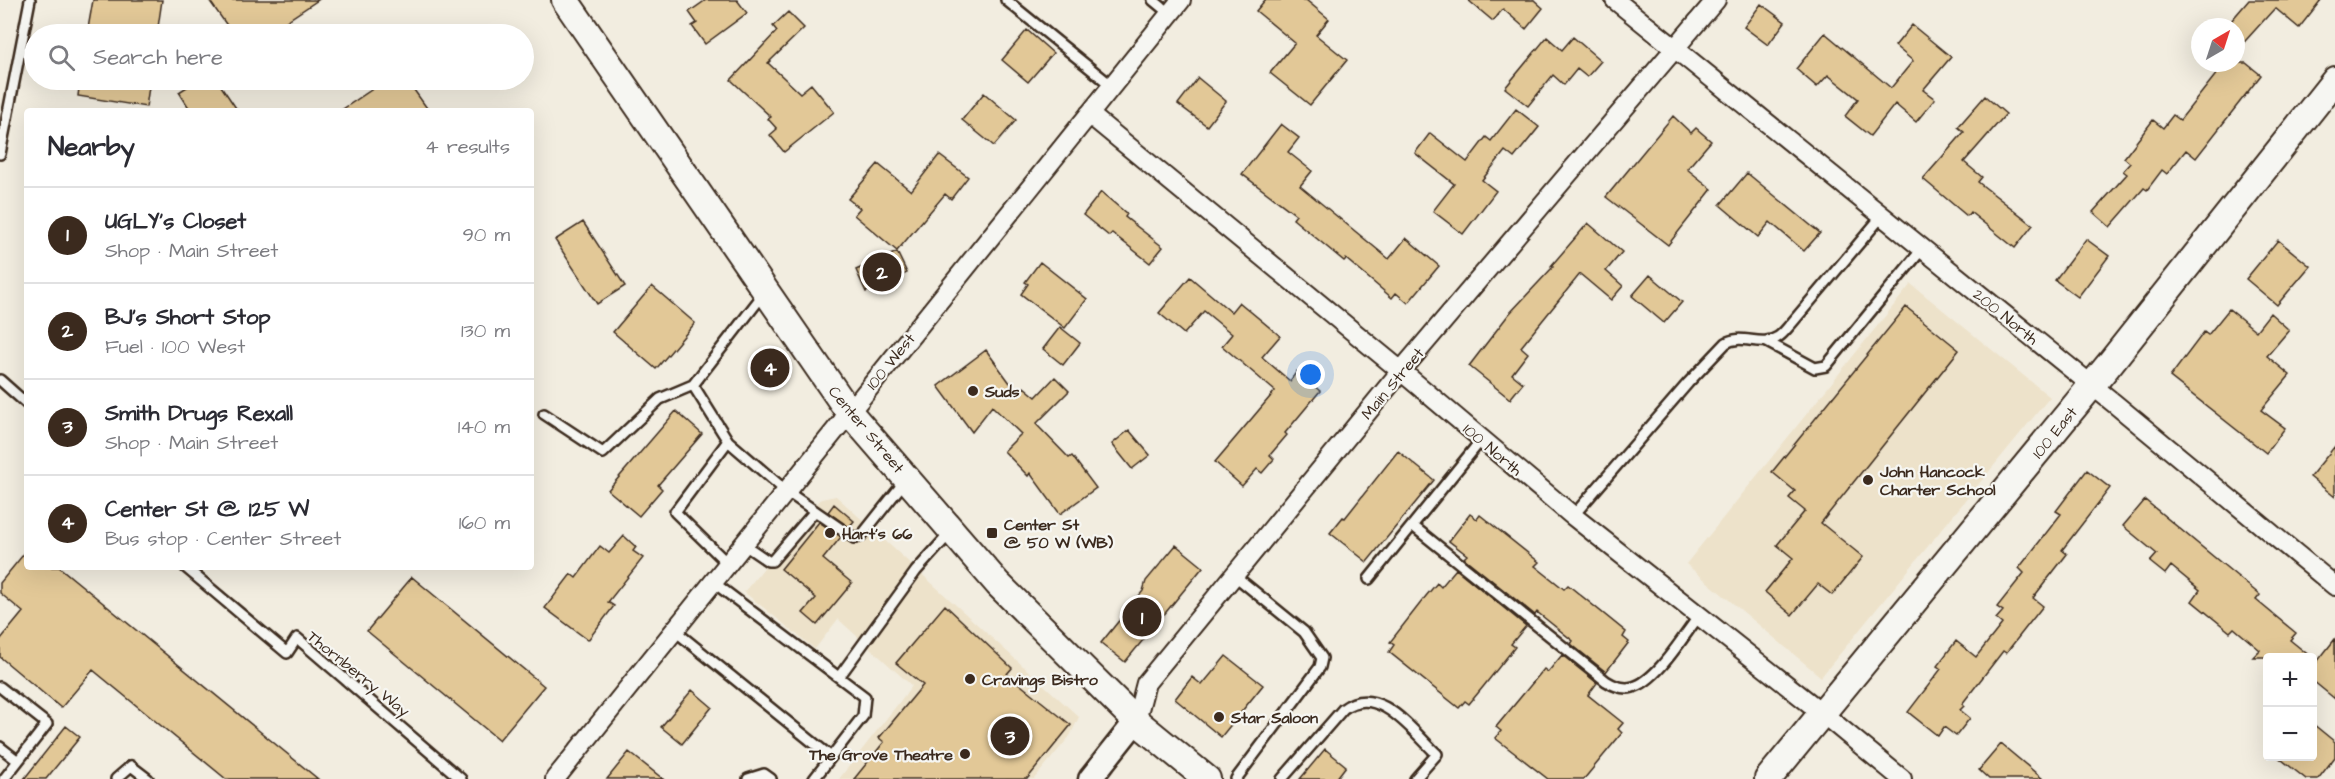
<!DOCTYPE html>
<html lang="en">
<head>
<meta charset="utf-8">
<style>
	:root { --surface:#fff; --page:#f7f7f7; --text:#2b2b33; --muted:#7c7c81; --line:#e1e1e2; --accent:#3b2a1e }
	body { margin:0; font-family:"Architects Daughter",sans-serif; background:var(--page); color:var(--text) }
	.controls { position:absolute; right:18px; bottom:18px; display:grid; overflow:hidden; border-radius:6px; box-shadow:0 6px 24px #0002 }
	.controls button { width:54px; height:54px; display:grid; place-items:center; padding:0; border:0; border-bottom:2px solid var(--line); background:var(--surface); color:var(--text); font:30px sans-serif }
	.compass { position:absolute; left:2191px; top:18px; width:54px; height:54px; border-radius:50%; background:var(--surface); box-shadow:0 6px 24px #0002; rotate:39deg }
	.you { position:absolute; left:1311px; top:375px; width:21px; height:21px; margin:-15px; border:4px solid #fff; border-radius:50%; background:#1a73e8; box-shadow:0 0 0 9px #1a73e833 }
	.badge { display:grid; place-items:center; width:39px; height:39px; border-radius:50%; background:var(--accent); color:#fff; font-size:20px; font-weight:700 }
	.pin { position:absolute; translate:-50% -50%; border:3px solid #fff; box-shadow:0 2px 6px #0006 }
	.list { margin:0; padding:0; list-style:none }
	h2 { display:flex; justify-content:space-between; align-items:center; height:78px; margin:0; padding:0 24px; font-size:26px }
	h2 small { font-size:20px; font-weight:400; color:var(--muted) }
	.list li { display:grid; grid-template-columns:39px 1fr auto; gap:18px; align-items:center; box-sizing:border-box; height:96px; padding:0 24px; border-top:2px solid var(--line) }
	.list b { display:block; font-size:22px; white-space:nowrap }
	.list p { margin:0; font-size:20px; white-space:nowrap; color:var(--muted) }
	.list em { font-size:20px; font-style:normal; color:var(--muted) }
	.icon { flex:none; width:33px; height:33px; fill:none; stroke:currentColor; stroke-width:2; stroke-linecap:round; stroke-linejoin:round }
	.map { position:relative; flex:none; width:2335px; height:779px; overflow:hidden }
	.search { position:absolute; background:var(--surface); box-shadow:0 6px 24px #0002; left:24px; top:24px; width:510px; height:66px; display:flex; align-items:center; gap:15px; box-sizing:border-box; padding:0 21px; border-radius:33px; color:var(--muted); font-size:22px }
	.panel { position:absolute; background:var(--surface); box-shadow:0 6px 24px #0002; left:24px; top:108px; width:510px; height:462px; border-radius:6px }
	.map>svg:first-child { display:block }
</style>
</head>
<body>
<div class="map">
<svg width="2335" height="779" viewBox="0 0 2335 779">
	<rect width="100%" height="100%" fill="#f2ede0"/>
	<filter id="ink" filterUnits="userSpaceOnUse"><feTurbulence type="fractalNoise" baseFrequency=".0167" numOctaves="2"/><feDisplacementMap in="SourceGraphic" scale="12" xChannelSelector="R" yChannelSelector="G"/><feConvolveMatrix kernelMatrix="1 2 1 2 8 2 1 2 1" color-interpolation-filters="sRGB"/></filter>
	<g filter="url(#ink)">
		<path fill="#ede2ca" d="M1911,284L2050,397L1821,677L1686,564Z
			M836,496L1079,717L1070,736L1034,779H839L912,686L838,619L815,649L744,592L821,499Z"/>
		<path fill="#e2c897" stroke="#3b2a1e" stroke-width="1.5" d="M93,0H162L157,34H87Z
			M209,0H318L267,34H233Z
			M706,0H737L747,13L705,44L692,26L697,23L689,12Z
			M1265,0H1306L1329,19L1316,35L1347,60L1310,105L1270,73L1295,43L1256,11Z
			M1468,0H1534L1543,8L1526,29L1503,9L1493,21Z
			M2249,0H2321L2299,28L2275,8L2236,51V26L2231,21Z
			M1761,4L1785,22L1768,45L1744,27Z
			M788,12L804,28L768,63L800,93L811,84L834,112L784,152L770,135L777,129L768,119L771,117L731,80L777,31L773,26Z
			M1912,25L1951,57L1923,90L1935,99L1916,122L1895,104L1870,136L1845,116L1858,99L1828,75L1817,87L1796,69L1825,33L1891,88L1913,61L1895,46Z
			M1027,30L1053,53L1028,82L1002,60Z
			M1547,37L1562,50L1573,37L1601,61L1587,77L1577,69L1564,85L1553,75L1528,106L1505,88Z
			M2225,63H2246L2261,75L2196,158L2186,150L2167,174L2162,170L2147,190L2144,188L2110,227L2093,212L2127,174L2123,171L2130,163L2124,158L2153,120L2163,128L2173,115L2180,120Z
			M1198,78L1226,101L1207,126L1178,104Z
			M80,80H150L146,107L78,96Z
			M198,80H217L238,111H191L179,92Z
			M386,80H407L429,111H340Z
			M984,93L1016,120L994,146L962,120Z
			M1985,96L2006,114L1964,162L1982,177L1978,182L2033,225L2015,248L1970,212L1967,216L1923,179L1964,132L1958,127Z
			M1516,109L1539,127L1514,158L1505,151L1482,180L1496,191L1463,234L1433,211L1454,184L1415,153L1430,133L1467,162L1486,137L1491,141Z
			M1673,116L1691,133L1696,128L1711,141L1687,169L1712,189L1668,245L1606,197Z
			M1281,124L1299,138L1288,152L1312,171L1300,186L1389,259L1406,238L1439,266L1408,303L1396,293L1392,298L1346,259L1344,261L1293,219L1296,215L1242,174Z
			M939,155L968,177L951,199L945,194L897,251L854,215L860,208L848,199L878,164L911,191Z
			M1747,173L1820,233L1804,251L1770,222L1758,237L1720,205Z
			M1101,192L1127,214L1125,217L1163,247L1150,263L1112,233L1109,236L1083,215Z
			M583,222L625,286L597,304L555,240Z
			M1588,223L1622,252L1606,271L1623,286L1611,300L1580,274L1521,347L1528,353L1512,374L1523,383L1510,399L1469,366L1509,314L1553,267L1551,266Z
			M2086,239L2109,256L2078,297L2055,280Z
			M2278,240L2310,266L2277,305L2246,279Z
			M897,252L907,273L866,292L856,270Z
			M1040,262L1087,299L1065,328L1021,294L1028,284L1025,282Z
			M1650,275L1682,302L1664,323L1632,296Z
			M1190,277L1231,312L1239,302L1280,336L1262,357L1290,381L1297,371L1320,391L1285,433L1287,435L1270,455L1274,459L1262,473L1257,469L1242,486L1215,462L1275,391L1222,346L1232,334L1204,311L1184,334L1159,313Z
			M652,286L695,323L656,369L613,332Z
			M1906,307L1959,350L1821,523L1863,557L1832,595L1818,584L1792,615L1765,592L1793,558L1777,545L1805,511L1789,498L1795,491L1772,472Z
			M2229,309L2256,331L2270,313L2289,330L2267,356L2290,375L2261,410L2285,428L2266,453L2170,377L2204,332L2208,335Z
			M1060,327L1080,343L1063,365L1043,349Z
			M986,350L1018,394L1024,387L1036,397L1055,377L1069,391L1036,424L1069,458L1072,456L1096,488L1060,514L1030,473L1028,476L1004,451L1021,434L992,406L972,432L938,386Z
			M676,411L702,434L658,485L662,489L639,516L608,490Z
			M1129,430L1150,455L1132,469L1112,444Z
			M2335,446V497L2310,477Z
			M1398,451L1434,480L1367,562L1330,533L1343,517L1345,518Z
			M2087,470L2110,488L2062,550L2067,554L2033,598L2043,606L2006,653L2003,651L1962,704L1964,706L1960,710L1970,718L1956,736L1944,727L1938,736L1908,712L1941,669L1937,666L1956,641L1976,657L2002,624L1996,619L2003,611L1997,607L2024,573L2019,568L2061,514L2056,511Z
			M2145,500L2260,595L2256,600L2296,633L2290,640L2311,657H2253L2260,650L2234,628L2230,632L2192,601L2200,590L2171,566L2165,574L2150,562L2157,554L2123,526Z
			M834,504L854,521L849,527L828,512Z
			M1470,514L1477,519L1480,515L1539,562L1535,566L1564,589L1568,585L1626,632L1623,637L1629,642L1606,672L1571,644L1573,641L1537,612L1535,615L1464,558L1467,555L1449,541Z
			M819,522L841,537L823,559L852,583L817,625L803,613L816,598L781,569Z
			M624,536L636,547L633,551L643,558L608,602L614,606L588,640L545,608L571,574L576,578L600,546L609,553Z
			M1176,545L1203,567L1125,662L1101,643L1143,591L1146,581Z
			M27,550V567H59L318,779H226L93,670L61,708L0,657V640L23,612L0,593V583Z
			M1456,569L1526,626L1511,644L1515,647L1483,687L1469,704L1465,701L1459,708L1389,652L1394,645L1390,642L1426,596L1437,583L1441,587Z
			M412,577L544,686L499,740L367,631Z
			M945,605L1012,668L1007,674L1071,725L1027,779H854L884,742L879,738L923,685L896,663Z
			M2335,639V699L2313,681V667Z
			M1562,655L1597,683L1588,695L1623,723L1618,729L1622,733L1584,779H1548L1495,738L1501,731L1496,727L1544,669L1548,672Z
			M1226,656L1263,685L1221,737L1175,699L1192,677L1202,685Z
			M692,690L712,707L682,744L661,727Z
			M2313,724L2335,742V757L2318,779H2306L2277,756H2313Z
			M66,726L80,737L46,779H24Z
			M2001,744L2043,779H1989L1979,770Z
			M1325,749L1346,766L1336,779H1300Z
			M629,752L663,779H607Z"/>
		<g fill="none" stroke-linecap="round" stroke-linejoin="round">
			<g stroke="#3b2a1e" stroke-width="14">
				<path id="service" d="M1006,0L1112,86
					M1153,0L1170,14
					M0,154L30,0
					M765,292L693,385L728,441L786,491L854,538L862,535L905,481
					M1767,342L1815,368L1826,366L1923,248
					M0,380L27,404
					M544,414L603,453L660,399L693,385
					M1573,516L1688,383L1726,343C1741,333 1762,348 1778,337C1783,334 1787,328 1791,324L1882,216
					M1413,526L1606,681C1614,686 1623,690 1633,687C1657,681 1684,635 1699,616
					M743,544L768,561H772L815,511
					M728,564L675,512L728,441
					M185,567L287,653L297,638L461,779
					M1234,575L1304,632L1322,658L1320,667L1236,779
					M1369,579L1482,439
					M713,582L865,697L863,716L814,779
					M674,630L831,757
					M839,677L916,571L951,532
					M0,687L47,724L4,779
					M0,747L18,761
					M116,779L131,766L148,779
					M748,779L764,774L771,779
					M1282,779L1343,709C1378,682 1413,732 1437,754L1415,779"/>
			</g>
			<g stroke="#3b2a1e" stroke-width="22">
				<path id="minor" d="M1615,0L2115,404L2335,586
					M1089,114L1401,371L1573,516L1822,713L1902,779
					M1136,721L1146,683L1401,371L1716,0
					M555,779L1181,0"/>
			</g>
			<g stroke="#3b2a1e" stroke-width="27">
				<path id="tertiary" d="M1090,779L1136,721"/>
			</g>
			<g stroke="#3b2a1e" stroke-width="30">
				<path id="secondary" d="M565,0L849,412L998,584L1136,721L1207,779
					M1768,779L2111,362L2335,80"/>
			</g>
			<use href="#service" stroke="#f6f6f2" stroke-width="9"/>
			<use href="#minor" stroke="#f6f6f2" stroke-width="18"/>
			<use href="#tertiary" stroke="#f6f6f2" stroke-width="22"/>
			<use href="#secondary" stroke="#f6f6f2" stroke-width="26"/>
		</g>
	</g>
	<g fill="#3b2a1e" stroke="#f6f6f2" stroke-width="2">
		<circle cx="973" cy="391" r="6"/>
		<circle cx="1868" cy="480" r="6"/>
		<circle cx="830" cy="533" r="6"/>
		<rect x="986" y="527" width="12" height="12" rx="3"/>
		<circle cx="970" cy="679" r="6"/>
		<circle cx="1219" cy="717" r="6"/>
		<circle cx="965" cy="754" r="6"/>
	</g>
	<g text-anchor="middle" stroke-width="4.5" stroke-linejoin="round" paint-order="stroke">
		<g font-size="16" fill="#3b2a1e" stroke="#f6f6f2">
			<text transform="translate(2006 316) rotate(39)" y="6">200 North</text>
			<text transform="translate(890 361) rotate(-51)" y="6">100 West</text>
			<text transform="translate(1392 383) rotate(-50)" y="6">Main Street</text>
			<text transform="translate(867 429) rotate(50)" y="6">Center Street</text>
			<text transform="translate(2054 432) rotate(-51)" y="6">100 East</text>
			<text transform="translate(1493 449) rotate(40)" y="6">100 North</text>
			<text transform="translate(359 673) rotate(39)" y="6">Thornberry Way</text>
		</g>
		<g font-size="16" font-weight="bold" fill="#3b2a1e" stroke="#f6f6f2" text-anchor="start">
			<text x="985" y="397">Suds</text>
			<text x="1880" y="477">John Hancock<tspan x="1880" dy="18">Charter School</tspan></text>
			<text x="1004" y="530">Center St<tspan x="1004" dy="18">@ 50 W (WB)</tspan></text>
			<text x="842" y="539">Hart's 66</text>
			<text x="982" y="685">Cravings Bistro</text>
			<text x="1231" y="723">Star Saloon</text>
			<text x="953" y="760" text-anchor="end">The Grove Theatre</text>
		</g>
	</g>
</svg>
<div class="controls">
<button>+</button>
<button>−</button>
</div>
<svg class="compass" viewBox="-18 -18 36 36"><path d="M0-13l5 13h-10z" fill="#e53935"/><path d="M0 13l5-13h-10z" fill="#7c7c81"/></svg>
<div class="you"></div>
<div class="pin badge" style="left:1142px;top:617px">1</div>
<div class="pin badge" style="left:882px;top:272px">2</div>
<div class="pin badge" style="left:1010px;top:736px">3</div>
<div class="pin badge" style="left:770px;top:368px">4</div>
<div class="search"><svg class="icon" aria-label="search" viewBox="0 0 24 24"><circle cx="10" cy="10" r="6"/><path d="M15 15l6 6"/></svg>Search here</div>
<section class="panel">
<h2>Nearby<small>4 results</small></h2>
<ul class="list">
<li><span class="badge">1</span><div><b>UGLY's Closet</b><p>Shop · Main Street</p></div><em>90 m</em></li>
<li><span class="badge">2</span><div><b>BJ's Short Stop</b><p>Fuel · 100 West</p></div><em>130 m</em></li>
<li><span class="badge">3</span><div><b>Smith Drugs Rexall</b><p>Shop · Main Street</p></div><em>140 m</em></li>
<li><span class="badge">4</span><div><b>Center St @ 125 W</b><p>Bus stop · Center Street</p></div><em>160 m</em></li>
</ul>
</section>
</div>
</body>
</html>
